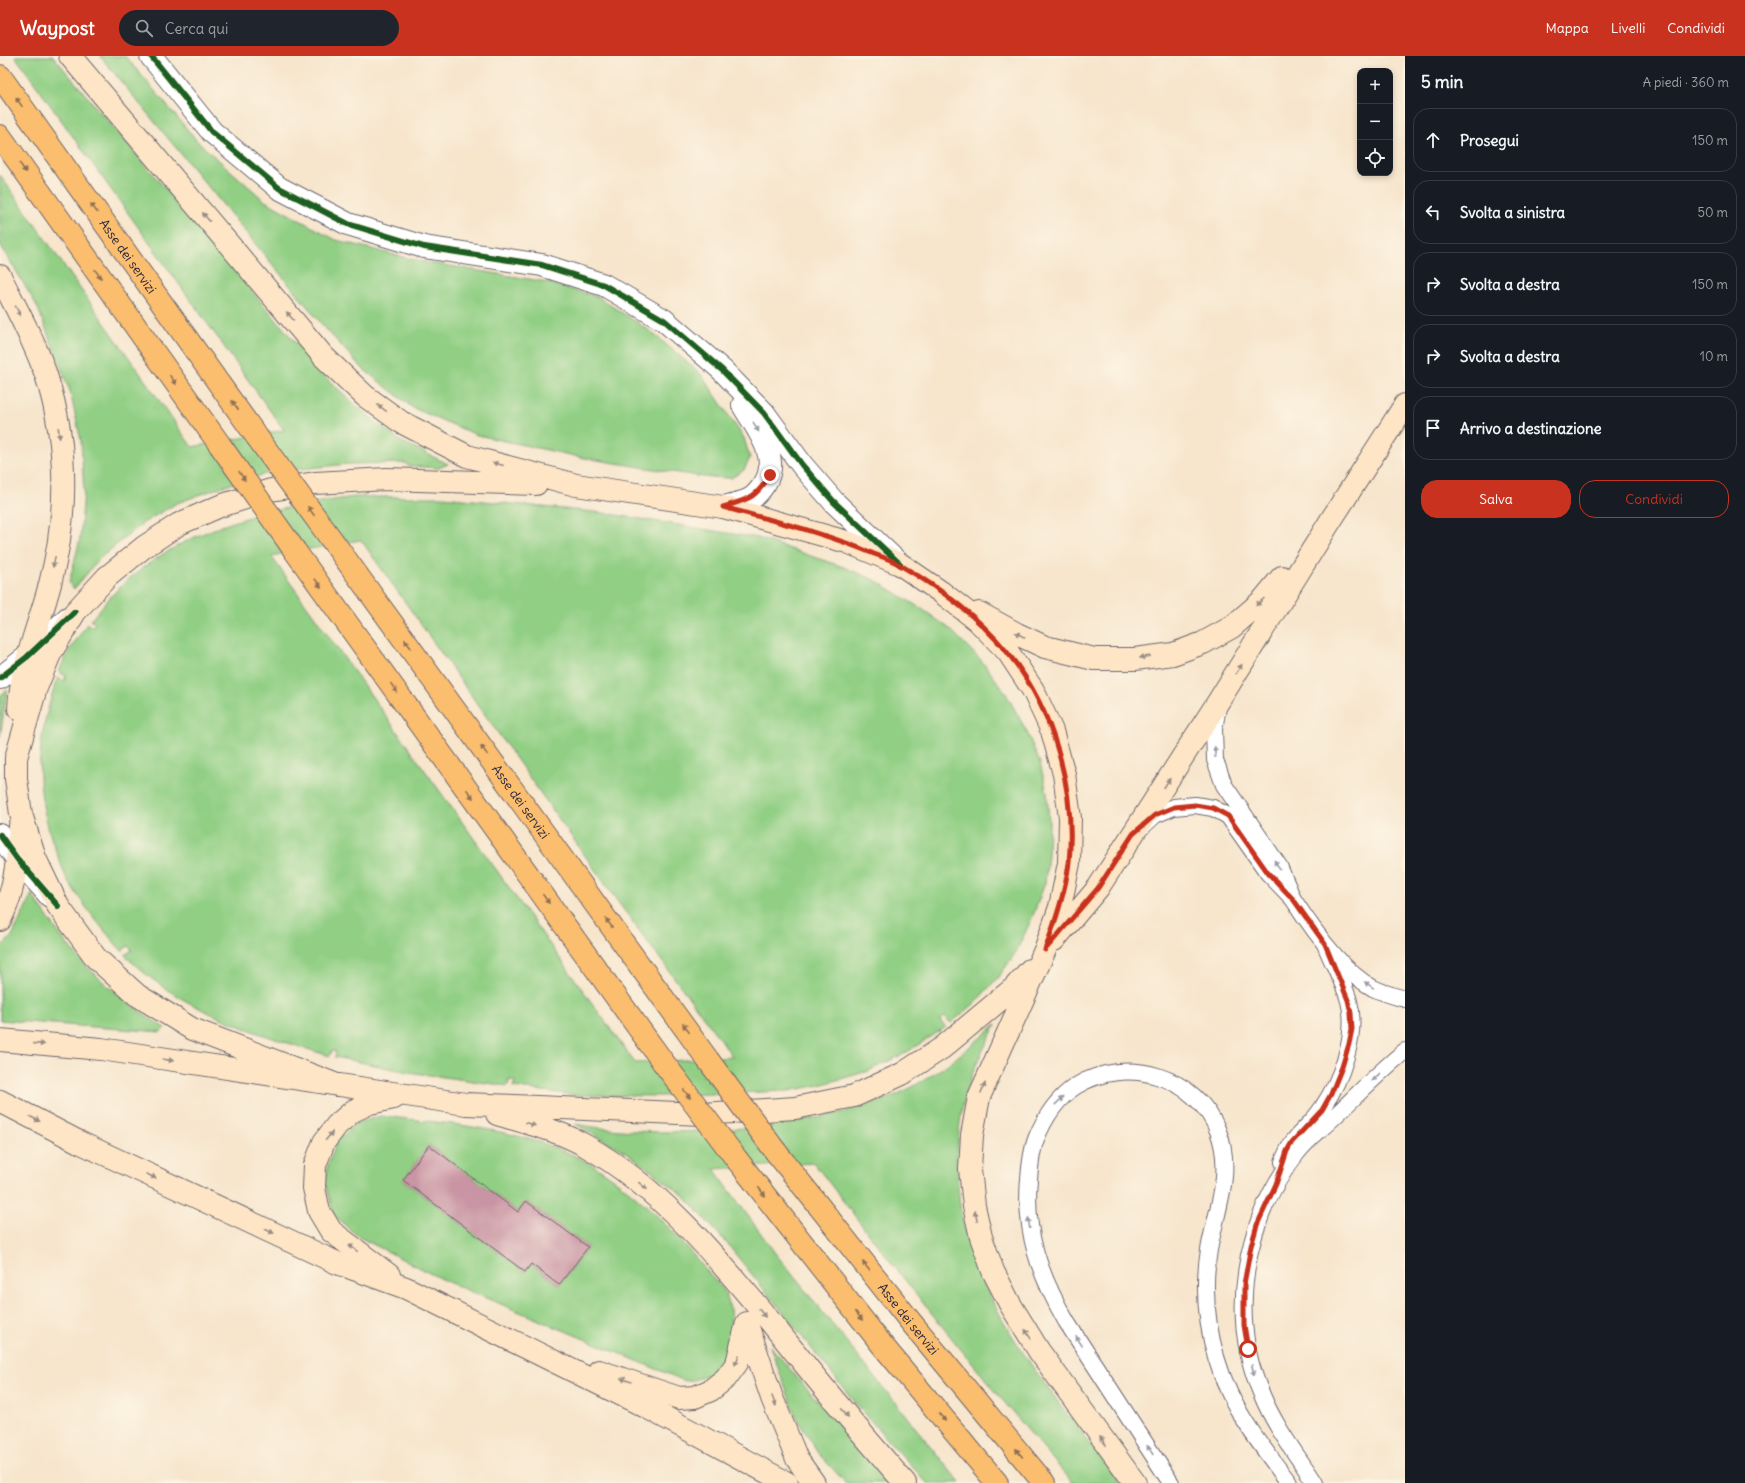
<!DOCTYPE html>
<html lang="it">
<head>
<meta charset="utf-8">
<style>
	:root { --surface:#171b24; --page:#20242c; --text:#f1f3f6; --muted:#9ea1a6; --line:#363941; --accent:#c8321e }
	body { margin:0; font-family:Delius,sans-serif; background:var(--page); color:var(--text) }
	.controls { position:absolute; right:12px; top:12px; display:grid; overflow:hidden; border-radius:8px; box-shadow:0 2px 6px #0003 }
	.controls button { width:36px; height:36px; display:grid; place-items:center; padding:0; border:0; border-bottom:1px solid var(--line); background:var(--surface); color:var(--text); font:20px sans-serif }
	.stop { position:absolute; width:12px; height:12px; margin:-9px; border:3px solid #c8321e; border-radius:50%; background:#fff }
	.stop.end { background:#c8321e; border-color:#fff; box-shadow:0 1px 4px #0008 }
	.list { margin:0; padding:0; list-style:none }
	h2 { display:flex; justify-content:space-between; align-items:center; height:52px; margin:0; padding:0 16px; font-size:17px }
	h2 small { font-size:13px; font-weight:400; color:var(--muted) }
	.list li { display:grid; grid-template-columns:26px 1fr auto; gap:12px; align-items:center; box-sizing:border-box; height:64px; margin:0 8px 8px; padding:0 8px; border:1px solid var(--line); border-radius:16px }
	.list b { display:block; font-size:15px; white-space:nowrap }
	.list em { font-size:13px; font-style:normal; color:var(--muted) }
	.actions { display:flex; gap:8px; padding:12px 16px }
	.actions a { flex:1; padding:9px 0; border:1px solid var(--accent); border-radius:16px; text-align:center; font-size:14px; color:var(--accent) }
	.actions .main { background:var(--accent); color:#fff }
	.icon { flex:none; width:22px; height:22px; fill:none; stroke:currentColor; stroke-width:2; stroke-linecap:round; stroke-linejoin:round }
	.map { position:relative; flex:none; width:1405px; height:1427px; overflow:hidden }
	header { display:flex; align-items:center; gap:24px; box-sizing:border-box; height:56px; padding:0 20px; background:var(--accent); color:#fff }
	header strong { font-size:19px }
	nav { display:flex; gap:22px; margin-inline-start:auto; font-size:14px }
	.search { width:280px; height:36px; background:var(--page); display:flex; align-items:center; gap:10px; box-sizing:border-box; padding:0 14px; border-radius:22px; color:var(--muted); font-size:15px }
	main { display:flex }
	aside { flex:1; background:var(--surface) }
	.map>svg:first-child { display:block }
</style>
</head>
<body>
<header>
<strong>Waypost</strong>
<div class="search"><svg class="icon" aria-label="search" viewBox="0 0 24 24"><circle cx="10" cy="10" r="6"/><path d="M15 15l6 6"/></svg>Cerca qui</div>
<nav><a>Mappa</a><a>Livelli</a><a>Condividi</a></nav>
</header>
<main>
<div class="map">
<svg width="1405" height="1427" viewBox="0 0 1405 1427">
	<rect width="100%" height="100%" fill="#fcf5e5"/>
	<filter id="ink" filterUnits="userSpaceOnUse"><feTurbulence type="fractalNoise" baseFrequency=".025" numOctaves="2"/><feDisplacementMap in="SourceGraphic" scale="8" xChannelSelector="R" yChannelSelector="G"/><feConvolveMatrix kernelMatrix="1 2 1 2 8 2 1 2 1" color-interpolation-filters="sRGB"/></filter>
	<filter id="wash" filterUnits="userSpaceOnUse"><feTurbulence type="fractalNoise" baseFrequency=".012" numOctaves="4" result="noise"/><feDisplacementMap in="SourceGraphic" scale="16" xChannelSelector="R" yChannelSelector="G"/><feGaussianBlur stdDeviation="0.9" result="paint"/><feColorMatrix in="noise" values="0 0 0 0 0 0 0 0 0 0 0 0 0 0 0 0 0 1.4 0 .05"/><feComposite in="paint" operator="in"/></filter>
	<g filter="url(#wash)">
		<rect width="100%" height="100%" fill="#f7e5cc"/>
		<path fill="#91cf84" stroke="#5a7860" fill-rule="evenodd" d="M15,0H53L323,319L361,354L399,384L448,408L439,412L408,410L406,407L348,408L272,416L221,431L177,447L143,467L100,502L74,533L69,527L80,483L84,436L81,385L70,335L37,250L0,188V119L192,391L284,374Z
			M100,0H125L199,87L265,145L336,184L419,205L541,225L598,241L650,275L701,318L744,382L750,402L744,414L731,422L704,421L584,402L477,379L413,352L362,312L325,272Z
			M355,441H443L604,457L758,482L846,512L875,524L922,553L950,573L981,604L1005,636L1026,674L1040,707L1047,737L1049,767L1048,799L1045,827L1032,862L1016,896L1000,919L974,948L951,967L944,961L940,965L946,971L904,998L868,1015L820,1029L788,1035L660,1040L573,1039L513,1031L515,1025L509,1024L508,1030L408,1016L335,1001L336,996L332,995L330,1000C258,978 179,955 125,899L132,894L128,890L122,895C102,873 84,850 68,825C64,818 62,810 59,803C42,762 35,719 43,675C46,657 52,640 57,622L64,625L66,620L59,616L65,601L87,568L93,570L95,567L91,564C104,548 118,531 135,518C198,467 277,451 355,441ZM361,484L615,842L733,1001L635,1007L271,500Z
			M7,634L0,682V640Z
			M32,838C43,855 55,872 67,888C93,921 130,950 165,972L161,976L0,964V892L12,880Z
			M996,968C984,992 970,1018 964,1044C953,1093 955,1157 974,1205C1007,1288 1067,1356 1120,1427H1073C983,1323 897,1216 814,1107L714,1113L775,1197L960,1427H927L861,1354L725,1185L683,1139L627,1097L575,1068C634,1079 693,1077 753,1071C803,1066 853,1057 900,1037C935,1021 967,994 996,968Z
			M381,1060C450,1068 524,1072 587,1106C632,1131 674,1174 705,1213C712,1221 721,1230 726,1240C733,1253 732,1282 727,1296C720,1314 703,1324 685,1325L443,1224L359,1181L347,1171L334,1159L325,1126L328,1108L337,1085L356,1067ZM429,1089L518,1156L526,1145L588,1191L559,1229L531,1208L525,1216L403,1124Z
			M770,1290L889,1427H846L817,1396L795,1358Z"/>
		<g id="blocks">
			<path fill="#c994a3" d="M429,1089L518,1156L526,1145L588,1191L559,1229L531,1208L525,1216L403,1124Z"/>
		</g>
	</g>
	<g filter="url(#ink)">
		<use href="#blocks" fill-opacity="0" stroke="#6d666e" stroke-width="1"/>
		<g fill="none" stroke-linecap="round" stroke-linejoin="round">
			<g stroke="#6d666e" stroke-width="18">
				<path id="service" d="M1142,771L1155,759L1174,751L1195,749L1213,752L1228,760L1268,817L1293,843L1279,810L1224,729L1215,704L1214,673L1218,651
					M1293,843C1311,871 1343,916 1373,932C1383,937 1394,940 1405,943
					M1283,1106C1292,1078 1308,1074 1322,1052C1341,1025 1358,978 1349,945C1344,927 1332,906 1325,888
					M1171,1427L1066,1265C1040,1219 1024,1177 1029,1123C1030,1110 1031,1096 1036,1083C1044,1063 1057,1042 1076,1030C1126,999 1197,1020 1218,1075C1234,1116 1216,1154 1209,1194C1201,1241 1209,1292 1229,1336C1244,1369 1268,1398 1289,1427
					M1315,1427C1297,1399 1275,1371 1262,1339C1227,1260 1244,1164 1297,1097C1308,1083 1324,1071 1336,1059C1359,1037 1381,1014 1405,995"/>
			</g>
			<g stroke="#6d666e" stroke-width="24">
				<path id="minor" d="M151,0L212,76L279,132L348,168L424,191L542,209L604,229L664,264L722,314L764,357L802,409L834,446L898,507
					M723,451C731,449 743,447 750,443C756,440 761,433 765,427C781,401 756,372 743,349
					M0,622L27,601L68,562
					M0,779L18,804L50,840"/>
			</g>
			<g stroke="#6d666e" stroke-width="24">
				<path id="secondary" d="M70,0L324,301L365,340L401,366L467,400L576,429L723,451L847,486L900,508L941,536L977,564L1008,596L1033,634L1052,675L1064,718L1070,762L1069,807L1060,851L1045,894L979,1041L972,1079L970,1113L974,1150L981,1181L993,1215L1010,1248L1039,1295L1135,1427
					M0,220C16,252 34,284 46,319C68,387 68,459 50,528C39,570 21,609 19,653
					M979,557L1017,578L1045,591L1094,603H1135L1173,598L1203,587L1232,571L1263,544L1282,521
					M0,864C15,835 18,802 20,770
					M1054,884L1098,832L1133,778L1218,646L1331,464L1405,349
					M0,984L101,993L466,1048L701,1058L795,1052L854,1040L902,1018L942,992L1014,932L1030,914
					M337,1029L192,973L137,939L96,902L58,850L35,802L21,758L16,723V702L36,632L50,598L75,556L107,521L144,491L179,468L220,450L271,434L315,427L387,423L536,428
					M0,1045L79,1086L337,1207L406,1232L646,1351L787,1427
					M497,1058C526,1067 559,1074 586,1090C660,1132 715,1199 769,1264C813,1319 858,1374 905,1427
					M389,1219L331,1175L319,1155L314,1132L315,1109L324,1086L337,1069L353,1055L370,1047L394,1042
					M747,1268L772,1342L797,1403L814,1427
					M599,1315L679,1342L695,1341L711,1334L726,1322L737,1307L747,1267"/>
			</g>
			<g stroke="#6d666e" stroke-width="24">
				<g id="primary">
					<path id="s1" d="M0,20L257,381"/>
					<path d="M0,80L220,389"/>
					<path id="s2" d="M334,487L708,1004"/>
					<path d="M295,495L663,1006"/>
					<path id="s3" d="M776,1096L910,1265L1044,1427"/>
					<path d="M738,1105L883,1290L997,1427"/>
				</g>
			</g>
			<use href="#service" stroke="#fff" stroke-width="16"/>
			<use href="#minor" stroke="#fff" stroke-width="22"/>
			<use href="#secondary" stroke="#fde5c5" stroke-width="22"/>
			<use href="#primary" stroke="#fbbd6e" stroke-width="22"/>
			<g stroke="#6d666e" stroke-width="24" stroke-linecap="butt">
				<path id="primary-bridge" d="M257,381L334,487
					M220,389L295,495
					M708,1004L776,1096
					M663,1006L738,1105"/>
			</g>
			<use href="#primary-bridge" stroke="#fbbd6e" stroke-width="22"/>
			<g stroke="#fcf5e5" stroke-width="8">
				<path id="cycleway" d="M151,0L212,76L279,132L348,168L424,191L542,209L604,229L664,264L722,314L764,357L802,409L834,446L900,508
					M0,622L27,601L75,556
					M0,779L18,804L58,850"/>
			</g>
			<use href="#cycleway" stroke="#1b5e20" stroke-width="6"/>
		</g>
		<defs><path id="oneway-solid" d="M-6-.8H1V-3.2L6.5 0L1 3.2V.8H-6Z"/></defs>
		<g fill="#8e7054">
			<use href="#oneway-solid" transform="translate(19 46) rotate(-125)"/>
			<use href="#oneway-solid" transform="translate(23 112) rotate(55)"/>
			<use href="#oneway-solid" transform="translate(94 152) rotate(-125)"/>
			<use href="#oneway-solid" transform="translate(98 218) rotate(55)"/>
			<use href="#oneway-solid" transform="translate(173 324) rotate(55)"/>
			<use href="#oneway-solid" transform="translate(235 349) rotate(-125)"/>
			<use href="#oneway-solid" transform="translate(242 420) rotate(55)"/>
			<use href="#oneway-solid" transform="translate(311 455) rotate(-126)"/>
			<use href="#oneway-solid" transform="translate(318 527) rotate(54)"/>
			<use href="#oneway-solid" transform="translate(408 588) rotate(-126)"/>
			<use href="#oneway-solid" transform="translate(394 632) rotate(54)"/>
			<use href="#oneway-solid" transform="translate(484 694) rotate(-126)"/>
			<use href="#oneway-solid" transform="translate(470 738) rotate(54)"/>
			<use href="#oneway-solid" transform="translate(546 843) rotate(54)"/>
			<use href="#oneway-solid" transform="translate(609 867) rotate(-126)"/>
			<use href="#oneway-solid" transform="translate(686 972) rotate(-126)"/>
			<use href="#oneway-solid" transform="translate(687 1038) rotate(53)"/>
			<use href="#oneway-solid" transform="translate(762 1136) rotate(52)"/>
			<use href="#oneway-solid" transform="translate(866 1210) rotate(-128)"/>
			<use href="#oneway-solid" transform="translate(859 1260) rotate(52)"/>
			<use href="#oneway-solid" transform="translate(942 1361) rotate(50)"/>
			<use href="#oneway-solid" transform="translate(1019 1397) rotate(-130)"/>
		</g>
		<g fill="#9a8d87">
			<use href="#oneway-solid" transform="translate(206 161) rotate(-130)"/>
			<use href="#oneway-solid" transform="translate(18 255) rotate(63)"/>
			<use href="#oneway-solid" transform="translate(290 260) rotate(-130)"/>
			<use href="#oneway-solid" transform="translate(382 352) rotate(-144)"/>
			<use href="#oneway-solid" transform="translate(59 377) rotate(82)"/>
			<use href="#oneway-solid" transform="translate(498 408) rotate(-165)"/>
			<use href="#oneway-solid" transform="translate(54 506) rotate(102)"/>
			<use href="#oneway-solid" transform="translate(1260 546) rotate(138)"/>
			<use href="#oneway-solid" transform="translate(1020 579) rotate(-154)"/>
			<use href="#oneway-solid" transform="translate(1145 601) rotate(172)"/>
			<use href="#oneway-solid" transform="translate(1239 613) rotate(-58)"/>
			<use href="#oneway-solid" transform="translate(1167 727) rotate(-57)"/>
			<use href="#oneway-solid" transform="translate(39 988) rotate(5)"/>
			<use href="#oneway-solid" transform="translate(168 1004) rotate(9)"/>
			<use href="#oneway-solid" transform="translate(983 1032) rotate(-67)"/>
			<use href="#oneway-solid" transform="translate(35 1063) rotate(27)"/>
			<use href="#oneway-solid" transform="translate(530 1068) rotate(18)"/>
			<use href="#oneway-solid" transform="translate(329 1080) rotate(-51)"/>
			<use href="#oneway-solid" transform="translate(151 1120) rotate(25)"/>
			<use href="#oneway-solid" transform="translate(643 1130) rotate(39)"/>
			<use href="#oneway-solid" transform="translate(976 1160) rotate(-103)"/>
			<use href="#oneway-solid" transform="translate(269 1175) rotate(25)"/>
			<use href="#oneway-solid" transform="translate(353 1192) rotate(-143)"/>
			<use href="#oneway-solid" transform="translate(762 1257) rotate(51)"/>
			<use href="#oneway-solid" transform="translate(1028 1278) rotate(-121)"/>
			<use href="#oneway-solid" transform="translate(737 1304) rotate(113)"/>
			<use href="#oneway-solid" transform="translate(626 1324) rotate(-161)"/>
			<use href="#oneway-solid" transform="translate(774 1345) rotate(68)"/>
			<use href="#oneway-solid" transform="translate(845 1357) rotate(51)"/>
			<use href="#oneway-solid" transform="translate(1103 1385) rotate(-126)"/>
		</g>
		<g fill="#9c9ca7">
			<use href="#oneway-solid" transform="translate(756 371) rotate(60)"/>
			<use href="#oneway-solid" transform="translate(1215 696) rotate(-92)"/>
			<use href="#oneway-solid" transform="translate(1277 809) rotate(-120)"/>
			<use href="#oneway-solid" transform="translate(1369 929) rotate(-146)"/>
			<use href="#oneway-solid" transform="translate(1376 1021) rotate(136)"/>
			<use href="#oneway-solid" transform="translate(1059 1045) rotate(-44)"/>
			<use href="#oneway-solid" transform="translate(1029 1167) rotate(-97)"/>
			<use href="#oneway-solid" transform="translate(1079 1285) rotate(-123)"/>
			<use href="#oneway-solid" transform="translate(1253 1314) rotate(75)"/>
			<use href="#oneway-solid" transform="translate(1150 1394) rotate(-123)"/>
		</g>
	</g>
	<g fill="none" stroke-linecap="round" stroke-linejoin="round" filter="url(#ink)">
		<path stroke="#c8321e" stroke-width="5" d="M770,419C755,443 749,443 723,451C774,465 826,477 874,498C883,501 892,504 900,509C940,532 978,561 1007,596C1054,653 1076,734 1069,807C1065,837 1055,866 1045,894L1098,832L1133,778L1155,759L1174,751L1195,749L1213,752L1228,760L1268,817L1293,843L1325,888L1348,944L1351,957L1352,973L1349,988L1342,1011L1331,1038L1322,1054L1292,1086L1287,1095L1276,1128L1257,1169L1251,1190L1244,1228V1269L1248,1293"/>
	</g>
	<g text-anchor="middle" stroke-width="3.5" stroke-linejoin="round" paint-order="stroke">
		<g font-size="13" fill="#22223b" stroke="#fcf5e5">
			<text dy="5" stroke="none"><textPath href="#s1" startOffset="221">Asse dei servizi</textPath></text>
			<text dy="5" stroke="none"><textPath href="#s2" startOffset="319">Asse dei servizi</textPath></text>
			<text dy="5" stroke="none"><textPath href="#s3" startOffset="213">Asse dei servizi</textPath></text>
		</g>
	</g>
</svg>
<div class="controls">
<button>+</button>
<button>−</button>
<button><svg class="icon" aria-label="locate" viewBox="0 0 24 24"><circle cx="12" cy="12" r="6"/><path d="M12 2v4M12 18v4M2 12h4M18 12h4"/></svg></button>
</div>
<div class="stop" style="left:1248px;top:1293px"></div>
<div class="stop end" style="left:770px;top:419px"></div>
</div>
<aside>
<h2>5 min<small>A piedi · 360 m</small></h2>
<ul class="list">
<li><svg class="icon" aria-label="ahead" viewBox="0 0 24 24"><path d="M12 20V5M6 11l6-6 6 6"/></svg><div><b>Prosegui</b></div><em>150 m</em></li>
<li><svg class="icon" aria-label="left" viewBox="0 0 24 24"><path d="M17 20v-9H6M10 6l-5 5 5 5"/></svg><div><b>Svolta a sinistra</b></div><em>50 m</em></li>
<li><svg class="icon" aria-label="right" viewBox="0 0 24 24"><path d="M7 20v-9h11M14 6l5 5-5 5"/></svg><div><b>Svolta a destra</b></div><em>150 m</em></li>
<li><svg class="icon" aria-label="right" viewBox="0 0 24 24"><path d="M7 20v-9h11M14 6l5 5-5 5"/></svg><div><b>Svolta a destra</b></div><em>10 m</em></li>
<li><svg class="icon" aria-label="arrive" viewBox="0 0 24 24"><path d="M6 21V4h12l-3 4 3 4H6"/></svg><div><b>Arrivo a destinazione</b></div></li>
</ul>
<div class="actions"><a class="main">Salva</a><a>Condividi</a></div>
</aside>
</main>
</body>
</html>
